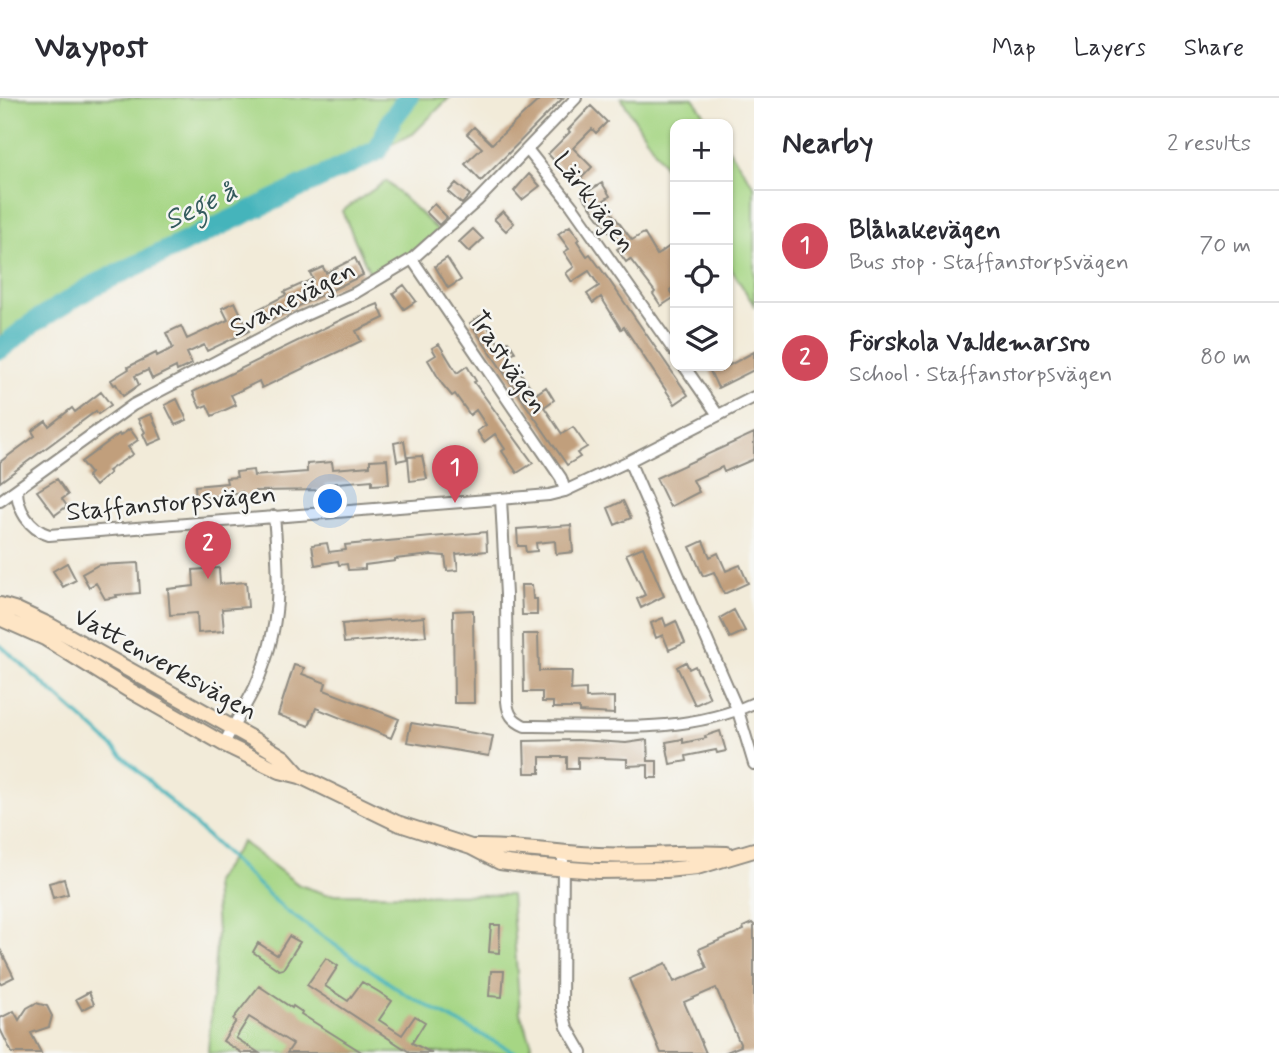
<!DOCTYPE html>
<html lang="en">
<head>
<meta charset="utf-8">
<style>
	:root { --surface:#fff; --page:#f7f7f7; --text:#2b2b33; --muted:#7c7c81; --line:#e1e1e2; --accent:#d1495b }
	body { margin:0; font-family:Mynerve,sans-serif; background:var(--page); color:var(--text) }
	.controls { position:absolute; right:21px; top:21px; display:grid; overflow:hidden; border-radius:14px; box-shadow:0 2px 5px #0004 }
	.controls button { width:63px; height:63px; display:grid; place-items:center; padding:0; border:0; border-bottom:2px solid var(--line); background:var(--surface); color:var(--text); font:35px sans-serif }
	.you { position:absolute; left:331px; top:404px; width:24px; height:24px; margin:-18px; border:5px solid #fff; border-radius:50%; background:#1a73e8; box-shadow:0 0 0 10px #1a73e833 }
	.badge { display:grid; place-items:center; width:46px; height:46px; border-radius:50%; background:var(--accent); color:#fff; font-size:23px; font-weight:700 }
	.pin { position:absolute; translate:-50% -58px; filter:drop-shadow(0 2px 4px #0008) }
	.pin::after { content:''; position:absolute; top:37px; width:24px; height:21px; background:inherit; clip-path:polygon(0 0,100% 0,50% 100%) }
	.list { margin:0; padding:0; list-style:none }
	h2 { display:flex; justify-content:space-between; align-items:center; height:91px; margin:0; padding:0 28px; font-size:30px }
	h2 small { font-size:23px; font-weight:400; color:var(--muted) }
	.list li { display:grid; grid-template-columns:46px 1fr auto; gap:21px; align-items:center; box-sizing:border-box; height:112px; padding:0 28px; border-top:2px solid var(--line) }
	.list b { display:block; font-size:26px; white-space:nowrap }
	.list p { margin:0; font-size:23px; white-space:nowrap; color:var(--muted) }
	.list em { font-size:23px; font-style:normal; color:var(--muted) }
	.icon { flex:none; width:38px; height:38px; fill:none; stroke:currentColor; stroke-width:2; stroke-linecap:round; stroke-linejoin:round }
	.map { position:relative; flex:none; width:754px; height:955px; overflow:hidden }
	header { display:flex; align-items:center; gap:42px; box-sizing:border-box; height:98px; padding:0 35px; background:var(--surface); border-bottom:2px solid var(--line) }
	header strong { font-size:33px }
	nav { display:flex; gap:38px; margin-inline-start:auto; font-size:24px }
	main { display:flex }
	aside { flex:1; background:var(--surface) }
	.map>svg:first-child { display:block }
</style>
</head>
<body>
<header>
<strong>Waypost</strong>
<nav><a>Map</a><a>Layers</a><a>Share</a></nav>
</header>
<main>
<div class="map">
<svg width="754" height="955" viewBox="0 0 754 955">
	<rect width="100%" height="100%" fill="#f6f6f2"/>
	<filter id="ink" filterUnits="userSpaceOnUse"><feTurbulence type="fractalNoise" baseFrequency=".0143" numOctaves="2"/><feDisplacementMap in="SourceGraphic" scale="14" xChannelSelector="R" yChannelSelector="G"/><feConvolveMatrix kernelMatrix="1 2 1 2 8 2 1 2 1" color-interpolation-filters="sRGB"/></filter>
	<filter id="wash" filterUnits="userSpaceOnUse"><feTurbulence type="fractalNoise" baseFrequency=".00686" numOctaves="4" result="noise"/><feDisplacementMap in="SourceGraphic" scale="28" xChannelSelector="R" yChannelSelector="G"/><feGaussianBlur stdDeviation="1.57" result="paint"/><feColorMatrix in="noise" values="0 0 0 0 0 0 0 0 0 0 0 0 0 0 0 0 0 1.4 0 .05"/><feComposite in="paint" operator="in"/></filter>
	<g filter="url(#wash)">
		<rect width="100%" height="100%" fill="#f2ebd9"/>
		<path fill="#a6d684" stroke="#688058" stroke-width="2" d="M0,0H449L413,36L91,189L33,225L0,251Z
			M621,0H693L711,26H675V85Z
			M728,50L754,88V207L728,166Z
			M386,83L439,133L407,158L372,180L342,113Z
			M242,744L299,787L326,796L511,797L520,915L532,946L526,955H208L217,834L214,784Z"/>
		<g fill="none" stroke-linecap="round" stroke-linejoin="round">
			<path stroke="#44b4bb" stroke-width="3.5" d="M0,547L95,632L285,812L405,896L516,955"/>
			<path stroke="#44b4bb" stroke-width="21" d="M0,251L33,225L91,189L378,52L392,21L408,0"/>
		</g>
		<g id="blocks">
			<path fill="#c19f7c" d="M541,0H563L481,83L465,66L482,50L467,36L474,29L492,46Z
				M591,8L607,24L596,35L592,31L573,50L592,69L576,86L548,56L570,34L568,32Z
				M529,76L540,88L522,102L514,93Z
				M456,85L470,97L462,106L448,94Z
				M602,85L610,98L603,103L632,142L644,135L657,157L670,148L675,156V188L670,192L675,199L661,208L653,196L655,194L630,161L626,164L617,151L620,149L582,97Z
				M434,106L447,119L439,127L426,114Z
				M503,113L514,125L506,133L494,121Z
				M570,128L579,141L577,143L587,158L590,156L609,182L688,297L675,306L624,229L621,231L601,199L593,205L587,196L599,188L589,173L572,184L566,175L574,169L564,154L569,151L558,136Z
				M473,131L483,141L469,154L459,144Z
				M355,160L363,177L264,225L257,212L286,197L284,194L313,181L310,175L323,169L326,175Z
				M447,160L461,182L448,190L435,168Z
				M404,187L416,203L404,211L393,195Z
				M235,204L249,233L207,253L204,247L187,255L192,266L177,273L176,269L152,281L148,272L135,278L139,287L123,298L116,286L114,287L111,282L129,271L128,269L156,255L157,258L173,250L166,235L181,228L187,241L228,222L222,210Z
				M378,206L384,220L356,233L361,243L262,290L259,283L231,297L236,307L212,318L207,307L200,310L193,294L349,218Z
				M481,218L499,246L501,247L508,243L515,254L508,258L536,296L546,289L554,302L544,309L562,336L573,329L587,349L577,355L580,359L567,367L470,225Z
				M439,246L457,275L467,268L476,283L474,284L533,365L517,375L502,353L505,351L495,336L484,344L477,333L486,327L476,312L470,317L455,296L452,298L442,286L428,262L436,257L432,250Z
				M754,254V272L718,290L710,273L720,268H728Z
				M101,294L111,307L98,316L96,313L0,384V364L35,338L32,333L46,323L49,328L72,310L75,314Z
				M177,301L187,322L175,327L165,307Z
				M151,316L162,341L148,347L143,336L145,334L138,321Z
				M130,331L138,342L128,349L133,356L108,373L110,375L95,388L87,378L90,375L81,364L119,336L120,338Z
				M754,335V361L724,374L722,369L693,382L699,394L670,409L656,380Z
				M404,343L407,361L397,363L394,345Z
				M422,358L427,381L410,383L408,359Z
				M387,361L389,386L372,387V382L326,386V392L255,393V397L242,398V394L196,401L195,388L227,385L226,380L237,379L236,374L253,372L254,378L307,374V366L332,364L333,371L370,368V362Z
				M57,381L68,397L62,401L67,408L55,417L37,393Z
				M623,403L631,420L615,427L608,410Z
				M571,427L573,454L556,456L555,443L536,445L537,453L526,454L525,448H518L517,431Z
				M486,434L487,453L456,456L458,472L447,473L445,458L432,457L395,461V463L365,467V471L348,472L347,466L339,467L338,463L315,467L312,447L327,445L329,454L346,452L345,447Z
				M703,443L710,459L718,455L726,473L740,467L748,485L724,496L714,474L703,478L690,449Z
				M643,449L664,498L641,510L637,501L645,497L626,456Z
				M67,465L76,482L63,489L53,473Z
				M138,465L140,495L116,497L117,499L105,501L96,485L89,489L82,476L98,467Z
				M219,470L220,486L246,484L248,509L222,511L224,533L198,535L197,515L170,517L168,491L194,488L193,472Z
				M521,487H532L533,501H537V517H522Z
				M473,512L474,605H454L453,513Z
				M734,512L745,533L730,540L720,520Z
				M424,519L426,538L344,545L342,526Z
				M663,520L666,528L676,523L685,545L669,552L663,537L656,540L651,525Z
				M523,536H538L539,573H572L571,592L586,591V600L614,599V616L579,614V610H553V604H542V594H524Z
				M686,564L689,571L695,568L710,600L695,607L677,569Z
				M294,567L304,570L302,576L326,585L324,592L399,621L391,640L316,610L309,628L278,617Z
				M411,625L493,638L489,658L407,644Z
				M720,633L726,653L717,655L716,652L686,658L687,663L670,666L666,644L683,641V645L706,640L705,638Z
				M578,642L626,645L647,642L648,663H657V680H648V667L627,668V661L578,659V671H567V659H540V675H525L524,643Z
				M64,781L68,796L53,800L49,785Z
				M752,825L754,827V955H724L741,948L716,890L684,904L706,955H661L629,881L666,865L674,884L707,870L699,851L744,832L743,829Z
				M491,827H500L499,855L489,854Z
				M289,838L300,844L283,871L279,872L253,854L258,845L277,857Z
				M0,851L14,879L0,886Z
				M326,860L338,868L325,888L348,903L362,884L379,894L392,903L379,922L402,937L415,918L425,924L412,945L432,955H411L307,887Z
				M491,873H504L502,899L489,898Z
				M259,888L292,910L293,908L302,914L301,916L363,955H287L293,946L249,919L236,940L259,955H242L223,943L236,923L233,921Z
				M89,894L94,906L82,912L76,901Z
				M36,905L47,908L52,918L49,929L31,935L41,955H12L0,931V920L14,913L19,922L27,910Z"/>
		</g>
	</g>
	<g filter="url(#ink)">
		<use href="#blocks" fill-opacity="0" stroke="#8e8b82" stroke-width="2"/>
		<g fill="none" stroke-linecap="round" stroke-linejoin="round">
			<g stroke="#8e8b82" stroke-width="14">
				<path id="street" d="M527,51L572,108L675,254
					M412,161L561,380L565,393
					M684,268L718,317
					M629,363L738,613L754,666
					M17,391C17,411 29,431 49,437L549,397L565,393L629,363L754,299
					M501,401L506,497L507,603C508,616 512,622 525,628C601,627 682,638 754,605
					M0,403L133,307L301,219L355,195L412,161L478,102L576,0
					M224,646C233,627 246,608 255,589C282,529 280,482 274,418
					M563,755L562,910L567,929L582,955"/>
			</g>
			<g stroke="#8e8b82" stroke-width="18">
				<path id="secondary" d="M0,507L17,512L51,528L258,644L284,660L300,678
					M0,520L45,540L129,592L224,646L280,673L300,678L397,725L471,749L500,764L530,768L598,773L666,772L697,769L754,752
					M474,749C515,748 556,755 598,757C641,759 684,754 727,756"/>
			</g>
			<use href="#street" stroke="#fff" stroke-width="10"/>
			<use href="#secondary" stroke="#fee5c5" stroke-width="14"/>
		</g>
	</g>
	<g text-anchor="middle" stroke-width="5" stroke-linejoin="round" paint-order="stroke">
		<g font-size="26" fill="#2b2b2b" stroke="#f6f6f2">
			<text transform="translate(595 104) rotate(53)" y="9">Lärkvägen</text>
			<text transform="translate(292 200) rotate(-27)" y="9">Svanevägen</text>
			<text transform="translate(509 264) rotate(56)" y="9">Trastvägen</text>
			<text transform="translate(171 404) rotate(-5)" y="9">Staffanstorpsvägen</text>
			<text transform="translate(166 565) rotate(29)" y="9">Vattenverksvägen</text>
		</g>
		<g font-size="28" font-style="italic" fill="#345b5d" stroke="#f6f6f2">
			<text transform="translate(200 106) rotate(-26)" y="10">Sege å</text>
		</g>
	</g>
</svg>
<div class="controls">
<button>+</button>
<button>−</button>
<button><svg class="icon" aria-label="locate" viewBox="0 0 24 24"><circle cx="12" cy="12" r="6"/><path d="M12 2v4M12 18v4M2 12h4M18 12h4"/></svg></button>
<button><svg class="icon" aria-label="layers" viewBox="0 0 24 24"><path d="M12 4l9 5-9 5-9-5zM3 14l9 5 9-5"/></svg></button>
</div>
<div class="you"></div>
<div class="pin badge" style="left:455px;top:405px">1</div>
<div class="pin badge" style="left:208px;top:481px">2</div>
</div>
<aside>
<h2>Nearby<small>2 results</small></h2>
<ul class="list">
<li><span class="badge">1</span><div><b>Blåhakevägen</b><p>Bus stop · Staffanstorpsvägen</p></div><em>70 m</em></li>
<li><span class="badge">2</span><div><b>Förskola Valdemarsro</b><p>School · Staffanstorpsvägen</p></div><em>80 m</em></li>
</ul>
</aside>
</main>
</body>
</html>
